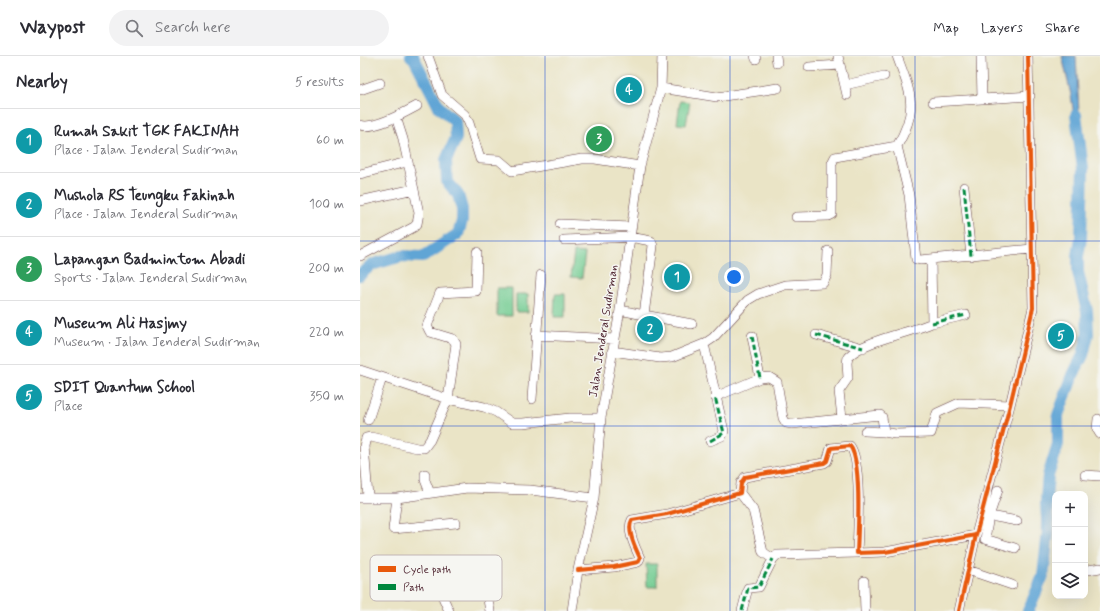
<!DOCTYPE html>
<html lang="en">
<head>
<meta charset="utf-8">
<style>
	:root { --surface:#fff; --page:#f2f2f3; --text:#2b2b33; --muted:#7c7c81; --line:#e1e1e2; --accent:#b5179e }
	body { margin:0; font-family:Mynerve,sans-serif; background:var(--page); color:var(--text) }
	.controls { position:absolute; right:12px; bottom:12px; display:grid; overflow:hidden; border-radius:8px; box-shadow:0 4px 16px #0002 }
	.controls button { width:36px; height:36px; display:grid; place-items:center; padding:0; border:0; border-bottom:1px solid var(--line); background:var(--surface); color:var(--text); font:20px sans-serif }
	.you { position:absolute; left:374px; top:221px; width:14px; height:14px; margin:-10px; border:3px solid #fff; border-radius:50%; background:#1a73e8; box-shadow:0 0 0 6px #1a73e833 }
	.badge { display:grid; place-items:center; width:26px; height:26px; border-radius:50%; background:var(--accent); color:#fff; font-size:13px; font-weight:700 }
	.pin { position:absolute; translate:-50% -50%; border:2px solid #fff; box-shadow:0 1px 4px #0006 }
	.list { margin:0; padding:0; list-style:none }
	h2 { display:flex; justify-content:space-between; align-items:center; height:52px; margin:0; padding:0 16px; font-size:17px }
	h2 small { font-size:13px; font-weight:400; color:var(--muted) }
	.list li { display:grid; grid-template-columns:26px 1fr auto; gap:12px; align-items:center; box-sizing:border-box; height:64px; padding:0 16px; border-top:1px solid var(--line) }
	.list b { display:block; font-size:15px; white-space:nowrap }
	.list p { margin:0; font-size:13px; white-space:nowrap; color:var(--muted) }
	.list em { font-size:13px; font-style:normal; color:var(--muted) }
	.icon { flex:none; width:22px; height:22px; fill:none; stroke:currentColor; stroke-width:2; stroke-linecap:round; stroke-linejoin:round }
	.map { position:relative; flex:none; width:740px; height:555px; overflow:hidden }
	header { display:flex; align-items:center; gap:24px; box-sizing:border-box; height:56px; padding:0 20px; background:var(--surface); border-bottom:1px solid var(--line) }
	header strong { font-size:19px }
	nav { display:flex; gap:22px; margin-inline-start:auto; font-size:14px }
	.search { width:280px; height:36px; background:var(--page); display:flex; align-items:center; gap:10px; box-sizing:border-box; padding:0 14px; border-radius:22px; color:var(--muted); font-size:15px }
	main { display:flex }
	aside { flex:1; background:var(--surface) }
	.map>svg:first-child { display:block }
</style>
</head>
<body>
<header>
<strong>Waypost</strong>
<div class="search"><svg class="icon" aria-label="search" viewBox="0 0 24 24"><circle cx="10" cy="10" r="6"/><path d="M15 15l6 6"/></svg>Search here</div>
<nav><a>Map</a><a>Layers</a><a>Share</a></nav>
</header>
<main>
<aside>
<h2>Nearby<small>5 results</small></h2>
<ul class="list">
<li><span class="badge" style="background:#0f9aa8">1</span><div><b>Rumah Sakit TGK FAKINAH</b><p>Place · Jalan Jenderal Sudirman</p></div><em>60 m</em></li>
<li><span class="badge" style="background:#0f9aa8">2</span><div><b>Mushola RS Teungku Fakinah</b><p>Place · Jalan Jenderal Sudirman</p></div><em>100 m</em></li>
<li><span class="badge" style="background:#2e9e5b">3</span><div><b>Lapangan Badmintom Abadi</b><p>Sports · Jalan Jenderal Sudirman</p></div><em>200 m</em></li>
<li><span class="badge" style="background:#0f9aa8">4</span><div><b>Museum Ali Hasjmy</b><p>Museum · Jalan Jenderal Sudirman</p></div><em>220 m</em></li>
<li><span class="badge" style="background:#0f9aa8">5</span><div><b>SDIT Quantum School</b><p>Place</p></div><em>350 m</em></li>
</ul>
</aside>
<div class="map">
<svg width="740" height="555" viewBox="0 0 740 555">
	<rect width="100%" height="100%" fill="#f6f6f2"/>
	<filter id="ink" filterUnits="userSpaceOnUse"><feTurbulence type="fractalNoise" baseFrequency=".025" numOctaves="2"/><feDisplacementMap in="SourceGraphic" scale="8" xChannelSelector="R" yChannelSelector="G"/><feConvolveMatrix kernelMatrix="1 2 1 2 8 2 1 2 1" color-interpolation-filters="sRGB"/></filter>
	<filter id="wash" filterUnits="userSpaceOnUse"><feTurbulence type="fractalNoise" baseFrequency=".012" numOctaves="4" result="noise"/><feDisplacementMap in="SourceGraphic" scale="16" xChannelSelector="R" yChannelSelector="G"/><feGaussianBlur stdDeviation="0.9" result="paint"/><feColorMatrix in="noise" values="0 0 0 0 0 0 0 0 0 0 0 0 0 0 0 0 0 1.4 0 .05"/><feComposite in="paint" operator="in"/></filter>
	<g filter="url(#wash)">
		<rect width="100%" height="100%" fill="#eae4c6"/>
		<path fill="#73cc92" stroke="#5e765e" d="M320,45L330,46L326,69L317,68Z
			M234,71L247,73L245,95L232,94Z
			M214,196L225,197L222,222L211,221Z
			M137,232H152V260H137Z
			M156,238H168V256H156Z
			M195,238H205V261H194Z
			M286,508H297V531H287Z"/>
		<path fill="#60a5d5" stroke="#556280" d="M702,0H716L720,75H716L711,39Z"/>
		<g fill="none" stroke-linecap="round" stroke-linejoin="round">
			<path stroke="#60a5d5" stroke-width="12" d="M0,219L11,209L42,200L63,201L98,178L102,165V153L98,139L87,125L86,104L96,82L95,65L79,51L54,2L51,0
				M668,555L683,520L688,476L686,447L687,431L688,420L698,388V359L713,319L723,299L728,278L727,255L718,216V200L721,182L723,113L716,59"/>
		</g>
	</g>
	<g filter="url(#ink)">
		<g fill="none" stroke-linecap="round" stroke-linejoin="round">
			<g stroke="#623d42" stroke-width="10">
				<path id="minor" d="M68,0L82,39L105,59L109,67L120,103L139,104L152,115L222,103H235L280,110
					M395,0L396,3
					M416,0L417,7
					M478,0L487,39
					M537,0C551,38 559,53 537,90
					M621,0L622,43
					M449,11L480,9
					M485,29L524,20
					M301,32L357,41L418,32
					M0,34L20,27
					M573,46L670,40
					M0,69C14,74 44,57 57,50
					M0,118L47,106
					M604,131L611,200
					M0,145L54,133
					M436,161L468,160L472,158V107L475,101L537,90L549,139L556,203L560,204L672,193
					M200,168L271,171
					M204,184L270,181L291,185L293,190L284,259L260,254
					M0,200L54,171L57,168L59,157L43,83L36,61
					M284,259L332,268
					M572,267L606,259
					M176,279L255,283
					M456,279L503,292
					M392,280L400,322
					M344,288L364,375L362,380L350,385
					M252,295L300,302L312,301L344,288L353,282L388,244L398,238L425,229L463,227L467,219L468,195
					M0,314L88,343L124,351L136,356L152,367H163L210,362H241
					M355,341L400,322L409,321L417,326L423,362L426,367L432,368L520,359L522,361L524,376L535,378L571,377L577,357L599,347L650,349
					M172,343L181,219
					M482,362L479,335L488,322L487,307L488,301C504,284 550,277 572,267L571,203
					M738,363L737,373L740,378
					M8,364L22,322
					M505,375L524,376
					M65,418V424L70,437
					M725,419L740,420
					M638,434L629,460L625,483L655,492
					M380,437L393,454L403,496L413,503
					M8,441L4,390L6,382L11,381L57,392H64L70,384L88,343L96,288L93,283L70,276L67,270L80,237L116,235L117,196
					M0,442H37L107,432L170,434L234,442
					M37,442L33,473L96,467
					M625,459L657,465
					M218,514L254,511L278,506L280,502C276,493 266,474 272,464L307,458L380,437L381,427L385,421L464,407L467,405L471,392L490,390C502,405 498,475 497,497L525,496L616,479
					M608,514L652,529
					M728,514L740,512
					M504,525L505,555
					M125,527L130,555
					M47,538L74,530H78L89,555
					M212,555L218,514L234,442L241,362L260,254L280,110L301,32L302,0
					M382,555L388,532L399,531L413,503L417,499L497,497
					M599,555L616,479L650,349L673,252L668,0"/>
			</g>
			<use href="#minor" stroke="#fff" stroke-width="9"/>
			<path stroke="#00873e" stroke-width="3" stroke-dasharray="6 3" stroke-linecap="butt" d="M604,131L611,200
				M572,267L606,259
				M456,279L503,292
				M392,280L400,322
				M350,385L364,377L355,341
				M382,555L388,532L399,531L413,503"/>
			<g stroke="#f6f6f2" stroke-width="6">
				<path id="cycleway" d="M218,514L254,511L278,506L280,502C276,493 266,474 272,464L307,458L380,437L381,427L385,421L464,407L467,405L471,392L490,390C502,405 498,475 497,497L525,496L616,479
					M599,555L616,479L650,349L673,252L668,0"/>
			</g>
			<use href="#cycleway" stroke="#e8590c" stroke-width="4"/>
		</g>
	</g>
	<path fill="none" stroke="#1d4ed8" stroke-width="1" stroke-opacity="0.55" d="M185,0V555M370,0V555M555,0V555M0,185H740M0,370H740"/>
	<g text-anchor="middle" stroke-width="3" stroke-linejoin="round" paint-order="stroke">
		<g font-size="12" fill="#4a1f2b" stroke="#f6f6f2">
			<text transform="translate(243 275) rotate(-81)" y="4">Jalan Jenderal Sudirman</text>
		</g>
	</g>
	<rect x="10" y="499" width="132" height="46" rx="6" fill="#f6f6f2" stroke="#c2b6b6" stroke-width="1"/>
	<rect x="18" y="510" width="18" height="6" fill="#e8590c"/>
	<rect x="18" y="528" width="18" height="6" fill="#00873e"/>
	<g font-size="11" fill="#4a1f2b">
		<text x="43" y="517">Cycle path</text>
		<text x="43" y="535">Path</text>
	</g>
</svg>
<div class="controls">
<button>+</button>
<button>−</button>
<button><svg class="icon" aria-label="layers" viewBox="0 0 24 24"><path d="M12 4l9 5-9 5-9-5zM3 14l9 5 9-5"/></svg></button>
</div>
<div class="you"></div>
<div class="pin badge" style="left:317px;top:221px;background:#0f9aa8">1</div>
<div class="pin badge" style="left:290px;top:273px;background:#0f9aa8">2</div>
<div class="pin badge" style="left:239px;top:83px;background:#2e9e5b">3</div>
<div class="pin badge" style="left:269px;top:34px;background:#0f9aa8">4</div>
<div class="pin badge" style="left:701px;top:280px;background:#0f9aa8">5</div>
</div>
</main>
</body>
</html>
